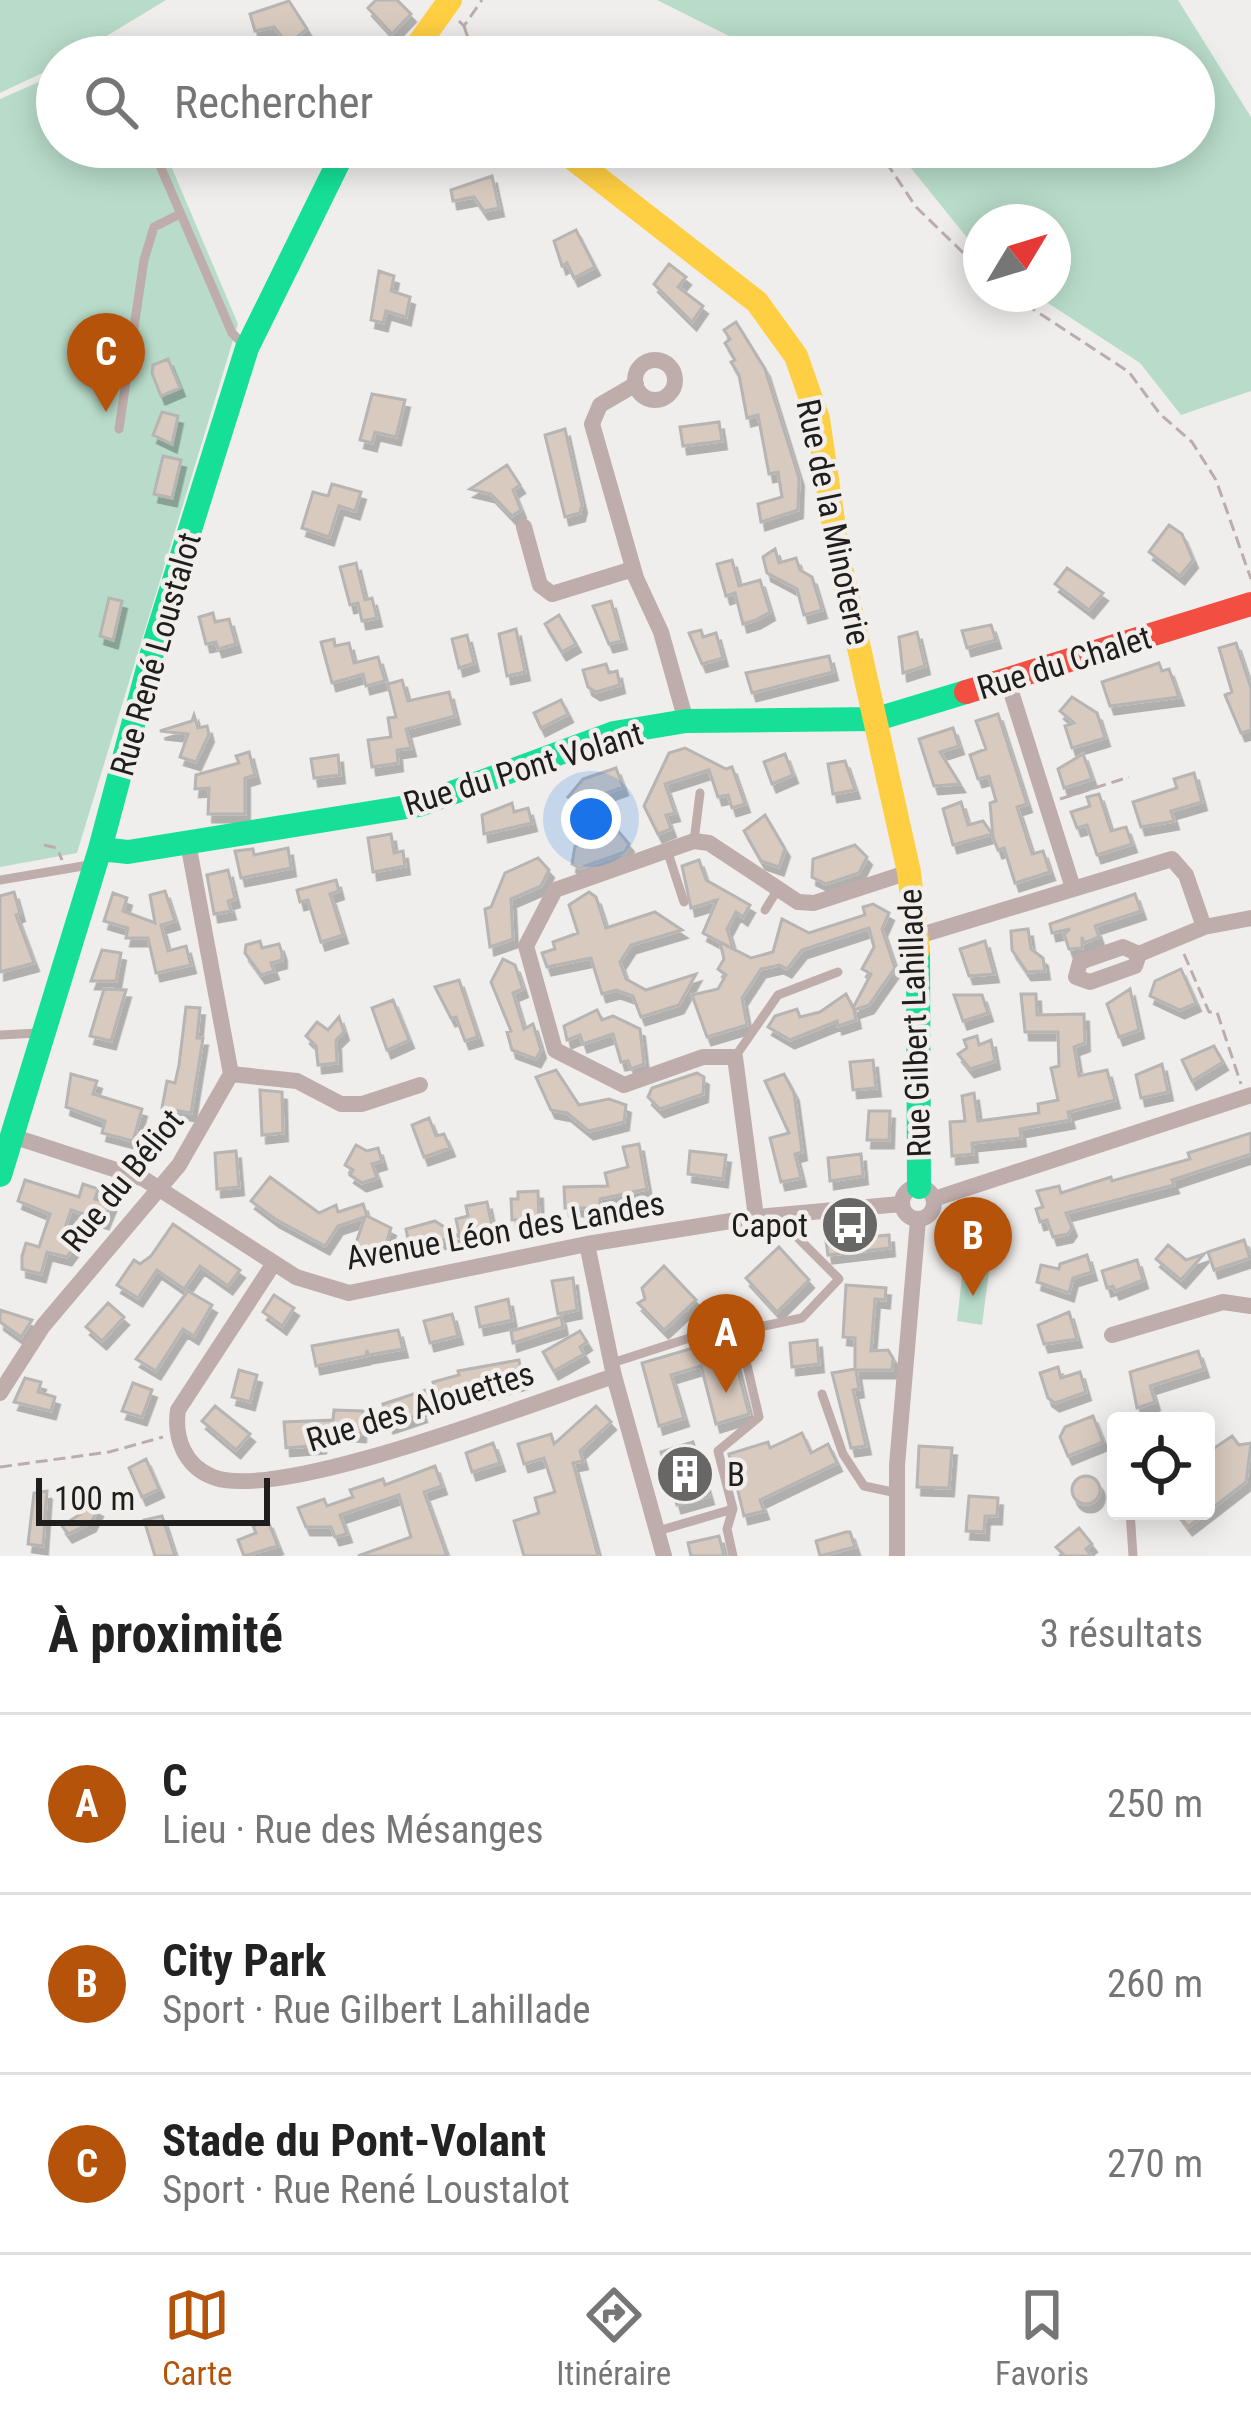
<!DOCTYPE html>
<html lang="fr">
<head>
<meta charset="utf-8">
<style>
	:root { --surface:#fff; --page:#f2f2f2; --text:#222; --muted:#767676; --line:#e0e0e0; --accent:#b45309 }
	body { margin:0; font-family:"Roboto Condensed",sans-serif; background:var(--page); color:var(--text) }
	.controls { position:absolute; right:36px; bottom:36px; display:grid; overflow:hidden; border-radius:12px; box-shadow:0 6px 30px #0003 }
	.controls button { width:108px; height:108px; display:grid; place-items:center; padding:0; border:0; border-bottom:3px solid var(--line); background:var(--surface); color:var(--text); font:60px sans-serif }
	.compass { position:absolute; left:963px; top:204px; width:108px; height:108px; border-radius:50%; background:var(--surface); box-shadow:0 6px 30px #0003; rotate:52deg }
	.scale { position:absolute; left:36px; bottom:30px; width:234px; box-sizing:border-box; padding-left:12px; border:6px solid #1f1e1d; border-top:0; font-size:33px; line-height:42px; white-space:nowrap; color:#1f1e1d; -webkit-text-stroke:9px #f1eeeb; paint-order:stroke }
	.you { position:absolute; left:591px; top:819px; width:42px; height:42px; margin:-30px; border:9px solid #fff; border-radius:50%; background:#1a73e8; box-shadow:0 0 0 18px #1a73e833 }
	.badge { display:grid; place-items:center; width:78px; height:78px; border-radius:50%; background:var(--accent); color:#fff; font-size:39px; font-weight:700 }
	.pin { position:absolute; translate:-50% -99px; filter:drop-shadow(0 3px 6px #0008) }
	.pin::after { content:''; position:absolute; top:63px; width:42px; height:36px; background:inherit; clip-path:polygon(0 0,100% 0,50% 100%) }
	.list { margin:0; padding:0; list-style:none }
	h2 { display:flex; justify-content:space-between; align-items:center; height:156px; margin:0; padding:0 48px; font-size:51px }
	h2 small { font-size:39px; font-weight:400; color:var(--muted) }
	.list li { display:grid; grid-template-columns:78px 1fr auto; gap:36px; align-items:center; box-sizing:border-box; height:180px; padding:0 48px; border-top:3px solid var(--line) }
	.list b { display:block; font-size:45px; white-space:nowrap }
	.list p { margin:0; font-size:39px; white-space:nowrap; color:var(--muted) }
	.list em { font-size:39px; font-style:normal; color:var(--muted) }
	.icon { flex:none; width:66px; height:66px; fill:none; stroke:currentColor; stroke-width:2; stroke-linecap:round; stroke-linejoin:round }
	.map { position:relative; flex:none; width:1251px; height:1556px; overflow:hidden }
	.search { position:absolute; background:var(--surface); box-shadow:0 6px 30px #0003; left:36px; right:36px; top:36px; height:132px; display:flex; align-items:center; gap:30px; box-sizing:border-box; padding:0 42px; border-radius:66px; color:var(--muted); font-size:45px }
	.sheet { height:696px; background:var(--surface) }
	nav { display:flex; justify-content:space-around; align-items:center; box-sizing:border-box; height:168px; border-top:3px solid var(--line); background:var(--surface); font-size:33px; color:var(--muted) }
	nav a { display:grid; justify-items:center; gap:6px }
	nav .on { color:var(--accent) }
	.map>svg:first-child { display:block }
</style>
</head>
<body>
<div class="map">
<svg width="1251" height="1556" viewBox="0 0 1251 1556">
	<defs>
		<filter id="shadow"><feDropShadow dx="4.5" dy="8" stdDeviation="0" flood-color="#0004"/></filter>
	</defs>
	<rect width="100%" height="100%" fill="#f0eeec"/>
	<path fill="#b9dcca" d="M0,0H166L72,57H57V66L0,93Z
		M657,0H1178L1251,117V391L1181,415L1140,363L1034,294H1053V222H981V255L894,147H1194V57H771Z
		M57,74V147H163L238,324L77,853L0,867V99Z
		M963,1268L989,1272L982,1325L957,1321Z"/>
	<path fill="#d8cabf" stroke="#b6b5b3" stroke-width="3" filter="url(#shadow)" d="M376,0H397L411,14L392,34L368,8Z
		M289,1L307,29L288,44L274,27L255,31L250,14Z
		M492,176L499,208L484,211L474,197L453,201L451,190Z
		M576,230L595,267L574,278L567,263L562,266L554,241Z
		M669,264L686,277L678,287L703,306L692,322L654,284Z
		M379,271L394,276L391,291L410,297L406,317L386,311L383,323L371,320Z
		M736,322L765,369L799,478L798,510L761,522L758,504L782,497L778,472L769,474L758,415L747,418L739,375L731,362L735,360L725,343L730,339L724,330Z
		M168,359L180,388L161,396L152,373L153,365Z
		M372,394L405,400L396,437L375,432L372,443L360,440Z
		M162,412L178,416L172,444L153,435Z
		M719,422L722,441L683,446L680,427Z
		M565,429L582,505L580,513L565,517L545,435Z
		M163,456L181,460L172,498L154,494Z
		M507,465L520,485L513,490L521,510L512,516L491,494L470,489Z
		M332,484L361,492L355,511L339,506L329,537L302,528L313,492L328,496Z
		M1169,525L1182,534L1193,560L1180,576L1149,552Z
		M775,549L779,563L796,558L800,570L812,577L822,610L804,615L797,589L767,573L763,557Z
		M732,560L739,586L760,580L770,612L756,620L743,624L735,593L726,596L717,564Z
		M356,563L365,600L372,598L377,618L362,621L358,603L350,605L340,567Z
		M1067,568L1103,593L1089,610L1055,584Z
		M109,598L122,601L113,640L100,636Z
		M611,601L622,641L609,644L593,606Z
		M213,613L215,622L229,619L236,644L218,649L216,642L206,644L199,617Z
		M559,615L576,644L562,652L545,624Z
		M991,625L996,640L967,648L962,631Z
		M516,629L525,672L507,676L499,634Z
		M701,630L703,637L716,633L723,658L702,664L689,633Z
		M917,632L925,666L903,673L899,637Z
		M467,635L474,663L459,668L452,639Z
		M334,639L335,646L349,643L354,663L378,657L385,681L366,686L363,674L332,683L321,642Z
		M1236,643L1251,688V730L1241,733L1225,695L1232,692L1219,648Z
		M829,656L833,672L752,693L746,673Z
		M1159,663L1162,671L1169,669L1179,697L1110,706L1102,682Z
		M606,664L609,673L617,671L620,685L596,692L588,687L583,670Z
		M402,680L408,701L449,692L455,716L406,729L411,748L397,750L398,763L372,767L368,740L391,737L388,718L396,717L388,684Z
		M1072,697L1097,713L1105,738L1072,748L1065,726L1074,723L1060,711Z
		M561,700L568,714L541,728L534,713Z
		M998,714L1027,804L1017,807L1032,854L1043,851L1050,872L1015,883L1004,848L998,850L993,837L990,803L996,801L989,776L978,779L970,755L986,749L976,721Z
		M194,715L198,728L207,726L209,734L196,762L180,757L188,734L160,731L192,721Z
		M953,728L959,746L940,752L960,784L934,786L919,739Z
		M685,748L726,769L732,767L745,804L732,808L728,795L718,797L709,770L665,784L675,813L666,815L671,829L658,834L644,806L669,753Z
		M249,752L255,775L245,778V814H208L209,788L195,789L196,775L239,763L236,756Z
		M785,754L793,775L772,784L764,762Z
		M1083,754L1092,779L1064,788L1058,769Z
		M338,755L340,775L314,778L311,759Z
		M845,761L855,790L833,794L828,764Z
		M616,768L623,787L590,799L583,809L568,797L583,779Z
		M1194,773L1202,802L1171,811L1174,821L1141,827L1133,802L1177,788L1174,779Z
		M1099,794L1111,831L1126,827L1132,844L1097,855L1087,825L1077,828L1071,812L1090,806L1087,797Z
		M961,802L968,825L983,821L992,834L953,845L943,809Z
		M512,803L514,812L528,808L532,823L484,834L482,815Z
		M765,815L785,849L779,867L761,861L744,831Z
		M618,831L629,844L625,852L580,868L572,864L575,846Z
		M391,834L394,853L403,851L405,866L373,872L368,838Z
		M855,845L867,857L859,873L826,884L812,877L813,859Z
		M288,848L291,868L241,878L235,851L253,849L254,855Z
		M538,858L549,870L541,886L511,899L513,939L490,947L485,909L491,907L505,873Z
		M699,860L706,880L750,905L743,917L736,912L727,929L733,949L703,933L717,900L691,908L682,866Z
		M228,870L235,899L228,901L231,911L214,914L207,875Z
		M336,880L339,891L330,894L343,935L321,942L308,900L300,902L297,890Z
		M165,891L175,921L161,925L168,951L186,946L191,965L156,973L148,938H126L128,928L104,921L113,893L127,898L123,911L155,923L150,895Z
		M14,892L20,913L16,915L34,963L0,972V896Z
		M589,892L596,897L606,928L655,912L682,930L631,945L620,962L626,979L646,990L696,974L679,1005L641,1017L633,996L616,990L602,994L591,958L547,967L542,953L555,949L553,942L578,933L569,905Z
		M1135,894L1141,911L1095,926L1099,937L1084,943L1082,937V948L1069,949L1064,934L1070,929L1052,933L1050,924Z
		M873,904L889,913L882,929L895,968L869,1005L854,1010L856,1020L838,1026L837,1021L790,1040L768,1027L775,1016L797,1009L800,1017L820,1012L846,994L853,1008L871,974L862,969L874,947L869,928L802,950L787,969L779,965L761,969L742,998L747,1025L707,1037L692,995L718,989L726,975L718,969L724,959L720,942L751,958L773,952L782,919L809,933L865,915L863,907Z
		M1028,929L1031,949L1043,958L1045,971L1027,972L1012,950L1011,931Z
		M260,941L262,948L279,944L282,953V960L271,963L274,971L261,975L245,953L246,945Z
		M985,941L994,974L969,976L960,949Z
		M102,950L121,953L116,981H91Z
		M503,959L515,965L523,989L513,993L524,1029L533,1024L541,1050L536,1059L512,1050L507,1032L511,1031L491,982Z
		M1181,969L1196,1003L1180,1010L1150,996L1155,981Z
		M459,980L478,1037L465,1041L456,1017L451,1018L435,987Z
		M104,989L126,990L111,1041L90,1036Z
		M1130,989L1139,1030L1119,1037L1107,1004Z
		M1021,994H1036L1037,1015L1084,1014L1085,1043L1074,1047L1079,1076L1107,1070L1115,1100L1068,1112L1070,1120L1020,1129L1021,1138L972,1143L973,1154L952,1156L950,1122L965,1121L962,1096L974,1093L978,1121L1039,1113L1038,1104L1058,1100L1051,1068L1059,1066L1058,1032H1025Z
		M954,995H982L988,1013L963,1021Z
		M393,1000L409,1040L387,1050L372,1008Z
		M186,1007L200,1008L197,1038H203L191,1113L162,1108L167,1081L175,1083L179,1065Z
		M597,1010L602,1020L613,1016L640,1029L644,1064L631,1069L628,1061L621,1062L613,1034L583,1044L580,1035L567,1040L564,1026Z
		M339,1017L344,1032L336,1040L337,1063L318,1065L316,1046L306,1036L317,1022L328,1030Z
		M977,1036L979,1045L991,1040L995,1061L970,1069L958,1054L967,1048L964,1040Z
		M1214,1046L1223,1062L1192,1081L1182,1060Z
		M873,1060L876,1088L853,1090L850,1062Z
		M1162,1064L1168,1092L1141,1098L1136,1075Z
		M556,1070L579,1105L609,1099L626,1105L624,1122L589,1131L567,1113L551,1110L536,1077Z
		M697,1073L704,1077L703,1094L660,1109L648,1097L652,1088Z
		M71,1074L97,1081L93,1094L142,1109L133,1141L102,1133L105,1121L66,1107Z
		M784,1074L794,1093L802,1152L795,1154L801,1178L781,1182L770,1138L789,1133L765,1081Z
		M260,1090L282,1092L283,1133L262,1135Z
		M869,1111H890L889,1140H867Z
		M429,1118L436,1136L444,1134L450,1148L424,1157L412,1125Z
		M1251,1133V1154L1172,1180L1174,1185L1066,1213L1072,1228L1068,1234L1053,1237L1047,1220L1040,1222L1036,1209L1043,1207L1037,1191L1059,1186L1061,1193L1111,1177L1112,1181L1190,1159L1188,1153Z
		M639,1144L647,1189L600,1199V1208H565L564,1187L608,1186L605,1173L628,1167L623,1147Z
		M356,1145L367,1151L378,1148L382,1161L372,1164L377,1178L362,1183L350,1175L353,1170L345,1165Z
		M236,1151L239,1187L217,1189L215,1153Z
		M690,1151L726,1155L723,1179L688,1174Z
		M861,1154L863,1176L830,1181L828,1158Z
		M270,1177L319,1213L336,1205L338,1212L363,1204L367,1216L391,1228L383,1254L355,1246L365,1217L338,1226L325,1246L275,1219L251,1201Z
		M25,1180L79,1197L83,1184L98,1189L95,1199L111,1204L104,1221L71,1210L61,1241L76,1245L67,1257L47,1252L41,1274L22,1269V1256L26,1243L39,1247L50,1214L18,1201Z
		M538,1191L539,1219L512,1220L511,1199H518V1192Z
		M487,1202L493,1231L460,1238L456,1219L468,1216L466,1206Z
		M435,1221L458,1236L410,1249L406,1229Z
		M173,1224L240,1270L228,1286L200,1266L184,1289L157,1270L138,1298L117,1285L134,1260L140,1264L151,1256Z
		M889,1235L890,1248L828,1255L826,1241Z
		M1244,1240L1250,1258L1214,1270L1208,1252Z
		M1168,1245L1186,1260L1204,1254L1181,1280L1156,1259Z
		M779,1247L809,1280L777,1312L746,1278Z
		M1087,1255L1092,1272L1073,1278L1069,1293L1037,1282L1041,1265L1059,1269L1060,1264Z
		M1137,1260L1143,1280L1115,1291L1113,1286L1107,1288L1102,1271Z
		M664,1266L696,1300L664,1330L638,1303L645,1299L642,1288Z
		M573,1278L577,1310L558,1314L552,1281Z
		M846,1285L886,1288L885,1300L875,1299L871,1351L888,1350L893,1358L892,1370H856L859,1389L853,1390L866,1446L851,1448L832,1373L855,1369V1338L843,1337Z
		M188,1291L212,1305L194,1336L183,1329L156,1371L136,1359Z
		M274,1295L294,1308L282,1326L263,1312Z
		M508,1299L512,1320L480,1327L476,1307Z
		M108,1303L124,1317L102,1341L86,1327Z
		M0,1310L32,1320L21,1337L0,1322Z
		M1069,1312L1077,1339L1044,1344L1038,1325Z
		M452,1314L458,1336L430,1343L424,1321Z
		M561,1317L563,1327L513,1343L511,1331Z
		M398,1330L403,1349L368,1355L367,1350L366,1356L316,1366L312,1346Z
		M580,1331L587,1342L580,1347L584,1354L554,1371L543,1352Z
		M748,1332L756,1342L732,1348L749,1414L716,1424L701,1366L671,1375L684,1418L659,1426L642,1363Z
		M817,1340L819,1364L792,1367L790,1343Z
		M1198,1351L1204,1369L1150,1386L1155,1402L1137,1408L1130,1372Z
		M519,1360L523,1381L420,1408L422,1414L389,1425L383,1404L435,1387L433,1382L459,1375L458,1371Z
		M1058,1367L1061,1378L1080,1372L1086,1392L1055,1403L1048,1398L1040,1373Z
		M239,1370L257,1375L250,1402L232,1397Z
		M25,1378L41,1382L38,1392L55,1397L51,1411L14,1402Z
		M133,1383L152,1390L142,1417L122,1411Z
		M215,1406L250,1434L236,1450L202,1421Z
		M596,1406L611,1422L580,1451L583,1461L573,1463L598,1556H524L514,1521L539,1513L535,1498L555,1492L544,1458L524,1464L518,1444L551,1434L554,1444Z
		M334,1410L363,1411L361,1434L321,1431V1445L286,1448L284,1422L333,1420Z
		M1093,1416L1103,1442L1068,1456L1060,1437L1065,1427Z
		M802,1433L811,1453L828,1444L837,1463L760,1500L764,1511L744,1516L729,1454L768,1442L770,1448Z
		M1232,1436L1239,1445L1251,1443L1246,1482L1188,1527L1176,1511H1206L1207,1453Z
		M693,1442L709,1496L677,1505L661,1452Z
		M493,1443L500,1463L472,1472L466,1453Z
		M919,1446L952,1448L949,1488L917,1487Z
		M146,1459L159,1489L142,1497L129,1468Z
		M435,1466L442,1486L424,1492L447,1556H358L411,1537L399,1495L340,1515L347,1534L335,1537L331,1527H306L298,1508L324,1499L327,1506L353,1497L350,1490L383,1479L385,1485Z
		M1072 1490a14 14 0 1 1 28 0a14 14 0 1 1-28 0Z
		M47,1491L43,1546L28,1544L34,1493Z
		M969,1496L998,1498L997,1516H985L984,1532L966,1531Z
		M86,1503L98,1509L91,1523L68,1534L62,1526L82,1513Z
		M162,1516L175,1556H155L144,1520Z
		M268,1521L278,1546L244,1556L238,1540L256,1533L253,1526Z
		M1079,1528L1092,1544L1086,1549L1091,1556H1065L1056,1547Z
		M846,1532H850L855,1547L820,1556L816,1541Z
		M719,1536L724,1556H691L688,1543Z"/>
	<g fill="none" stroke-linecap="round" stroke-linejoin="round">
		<path stroke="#baaeac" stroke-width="3" stroke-dasharray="12 6" stroke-linecap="butt" d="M459,21L464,26L482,0
			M464,26L468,38L478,42L567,53L615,48L680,57
			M876,147L916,207L981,270
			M1010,294L1129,372L1160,414L1192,442L1216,480L1251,579
			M1060,799L1129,777
			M44,845L57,848L62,860
			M1184,954L1209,1012H1217L1241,1084
			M0,1467L109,1452L163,1437"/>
		<path stroke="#bfadab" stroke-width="9" d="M152,147L232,333L243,344
			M119,429L144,260L154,227L178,215
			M694,841L700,793
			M667,850L684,902
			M0,880L89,865
			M765,910L778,889
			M0,1035L38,1033
			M735,1057L778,995L838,972
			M612,1363L739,1322L764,1326L802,1318L839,1279L795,1235L791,1214
			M822,1394L843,1454L864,1486L897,1493
			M1130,1511L1133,1556
			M658,1531L733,1509
			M733,1556L727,1529L733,1509L718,1451L759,1417L746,1361"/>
		<path stroke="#bfadab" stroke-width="16" d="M426,34L450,57
			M635 380a20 20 0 1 1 40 0a20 20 0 1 1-40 0Z
			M636,384L600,405L592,424L636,578L661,632L686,721
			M524,527L540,585L552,594L633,569
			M1007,679L1073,888
			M1204,927L1251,918
			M918,936L1172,859L1186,875L1204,927L1139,954L1135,966L1090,982L1076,977L1080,962L1123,947L1139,954
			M231,1074L297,1081L341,1104H362L420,1085
			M12,1136L144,1179L296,1277L349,1293L587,1244L756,1217L901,1204
			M902 1203a16 16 0 1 1 32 0a16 16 0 1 1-32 0Z
			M934,1199L1251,1095
			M756,1217L735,1057H703L624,1085L555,1050L526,946L555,890L694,841L709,843L798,902L814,903L909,872
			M587,1244L614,1376L664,1556
			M274,1263L178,1410C174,1437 184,1466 213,1477C279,1503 538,1401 614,1376
			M1112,1335L1223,1302L1251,1306
			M0,1393L43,1326L179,1165L231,1074L188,843
			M897,1556V1465L918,1220"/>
		<path stroke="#16e098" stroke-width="24" d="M100,849L128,852L419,805L614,733L686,721L877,719L966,692
			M918,950L919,1187
			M0,1175L100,849L156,638L247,348L346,147"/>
		<path stroke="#ffcf43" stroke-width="24" d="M409,57L450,0
			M558,147L757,302L796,356L818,419L838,554L909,872L918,950"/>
		<path stroke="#f24e42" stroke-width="24" d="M966,692L1251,604"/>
	</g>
	<defs>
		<g id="bus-disc" transform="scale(3)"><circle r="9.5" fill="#686765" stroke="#f1eeeb"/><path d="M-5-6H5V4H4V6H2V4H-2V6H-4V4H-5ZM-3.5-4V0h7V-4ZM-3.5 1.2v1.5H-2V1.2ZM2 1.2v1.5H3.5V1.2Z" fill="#fff"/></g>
		<g id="building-disc" transform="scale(3)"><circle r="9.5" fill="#686765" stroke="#f1eeeb"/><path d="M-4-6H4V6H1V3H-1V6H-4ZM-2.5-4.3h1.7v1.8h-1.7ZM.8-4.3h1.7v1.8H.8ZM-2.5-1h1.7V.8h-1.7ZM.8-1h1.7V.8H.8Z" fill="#fff"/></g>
	</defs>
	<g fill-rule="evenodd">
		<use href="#bus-disc" x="850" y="1225"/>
		<use href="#building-disc" x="685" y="1474"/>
	</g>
	<g text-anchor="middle" stroke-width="9" stroke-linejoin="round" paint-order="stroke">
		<g font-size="33" fill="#1f1e1d" stroke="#f1eeeb">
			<text transform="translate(834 522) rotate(78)" y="12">Rue de la Minoterie</text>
			<text transform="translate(155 654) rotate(-74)" y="12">Rue René Loustalot</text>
			<text transform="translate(1064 662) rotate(-17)" y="12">Rue du Chalet</text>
			<text transform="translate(523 768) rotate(-17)" y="12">Rue du Pont Volant</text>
			<text transform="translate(914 1023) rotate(-92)" y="12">Rue Gilbert Lahillade</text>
			<text transform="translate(122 1180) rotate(-51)" y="12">Rue du Béliot</text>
			<text transform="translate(505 1230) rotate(-10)" y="12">Avenue Léon des Landes</text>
			<text transform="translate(420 1406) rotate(-17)" y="12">Rue des Alouettes</text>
		</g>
		<g font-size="33" fill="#1f1e1d" stroke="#f1eeeb" text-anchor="end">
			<text x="808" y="1237">Capot</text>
			<text x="727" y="1486" text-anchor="start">B</text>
		</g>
	</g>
</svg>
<div class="controls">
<button><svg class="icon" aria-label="locate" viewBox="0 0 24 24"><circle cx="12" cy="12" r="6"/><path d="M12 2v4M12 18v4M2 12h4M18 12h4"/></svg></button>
</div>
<svg class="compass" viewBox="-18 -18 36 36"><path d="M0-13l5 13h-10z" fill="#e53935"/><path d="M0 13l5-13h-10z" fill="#767676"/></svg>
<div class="scale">100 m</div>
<div class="you"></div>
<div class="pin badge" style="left:726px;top:1393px">A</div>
<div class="pin badge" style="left:973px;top:1296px">B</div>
<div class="pin badge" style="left:106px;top:412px">C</div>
<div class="search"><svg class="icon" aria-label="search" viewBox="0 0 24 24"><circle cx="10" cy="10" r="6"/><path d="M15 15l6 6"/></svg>Rechercher</div>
</div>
<section class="sheet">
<h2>À proximité<small>3 résultats</small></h2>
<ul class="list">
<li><span class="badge">A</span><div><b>C</b><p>Lieu · Rue des Mésanges</p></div><em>250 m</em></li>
<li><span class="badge">B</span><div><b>City Park</b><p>Sport · Rue Gilbert Lahillade</p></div><em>260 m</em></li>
<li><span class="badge">C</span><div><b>Stade du Pont-Volant</b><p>Sport · Rue René Loustalot</p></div><em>270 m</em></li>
</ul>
</section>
<nav>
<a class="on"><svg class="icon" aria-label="map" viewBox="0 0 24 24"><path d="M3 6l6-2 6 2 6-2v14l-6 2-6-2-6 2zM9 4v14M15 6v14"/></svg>Carte</a>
<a><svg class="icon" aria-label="directions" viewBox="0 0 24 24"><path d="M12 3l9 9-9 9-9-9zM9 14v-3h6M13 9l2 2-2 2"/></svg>Itinéraire</a>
<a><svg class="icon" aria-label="saved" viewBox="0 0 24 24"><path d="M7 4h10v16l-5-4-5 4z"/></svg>Favoris</a>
</nav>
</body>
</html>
